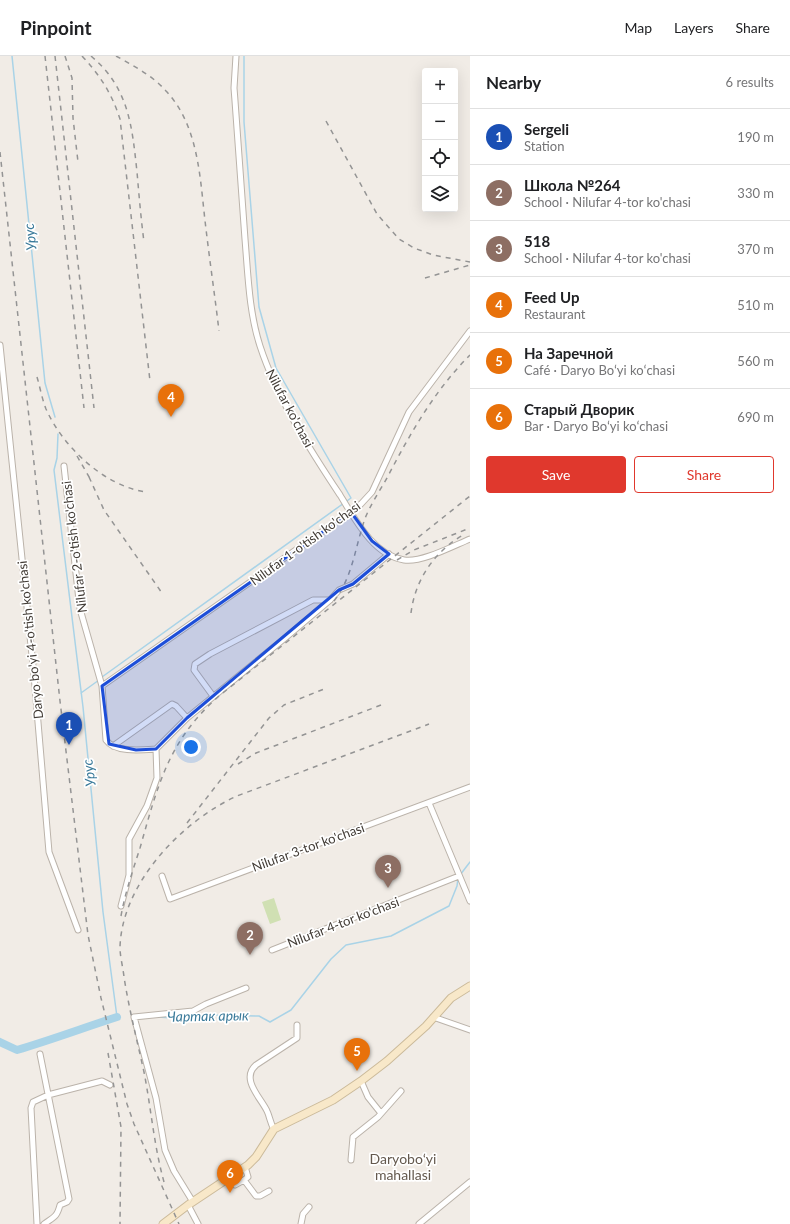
<!DOCTYPE html>
<html lang="en">
<head>
<meta charset="utf-8">
<style>
	:root { --surface:#fff; --page:#f6f6f6; --text:#202124; --muted:#757577; --line:#e0e0e0; --accent:#e0382d }
	body { margin:0; font-family:Lato,sans-serif; background:var(--page); color:var(--text) }
	.controls { position:absolute; right:12px; top:12px; display:grid; overflow:hidden; border-radius:4px; box-shadow:0 4px 16px #0002 }
	.controls button { width:36px; height:36px; display:grid; place-items:center; padding:0; border:0; border-bottom:1px solid var(--line); background:var(--surface); color:var(--text); font:20px sans-serif }
	.you { position:absolute; left:191px; top:691px; width:14px; height:14px; margin:-10px; border:3px solid #fff; border-radius:50%; background:#1a73e8; box-shadow:0 0 0 6px #1a73e833 }
	.badge { display:grid; place-items:center; width:26px; height:26px; border-radius:50%; background:var(--accent); color:#fff; font-size:13px; font-weight:700 }
	.pin { position:absolute; translate:-50% -33px; filter:drop-shadow(0 1px 2px #0008) }
	.pin::after { content:''; position:absolute; top:21px; width:14px; height:12px; background:inherit; clip-path:polygon(0 0,100% 0,50% 100%) }
	.list { margin:0; padding:0; list-style:none }
	h2 { display:flex; justify-content:space-between; align-items:center; height:52px; margin:0; padding:0 16px; font-size:17px }
	h2 small { font-size:13px; font-weight:400; color:var(--muted) }
	.list li { display:grid; grid-template-columns:26px 1fr auto; gap:12px; align-items:center; box-sizing:border-box; height:56px; padding:0 16px; border-top:1px solid var(--line) }
	.list b { display:block; font-size:15px; white-space:nowrap }
	.list p { margin:0; font-size:13px; white-space:nowrap; color:var(--muted) }
	.list em { font-size:13px; font-style:normal; color:var(--muted) }
	.actions { display:flex; gap:8px; padding:12px 16px }
	.actions a { flex:1; padding:9px 0; border:1px solid var(--accent); border-radius:4px; text-align:center; font-size:14px; color:var(--accent) }
	.actions .main { background:var(--accent); color:#fff }
	.icon { flex:none; width:22px; height:22px; fill:none; stroke:currentColor; stroke-width:2; stroke-linecap:round; stroke-linejoin:round }
	.map { position:relative; flex:none; width:470px; height:1168px; overflow:hidden }
	header { display:flex; align-items:center; gap:24px; box-sizing:border-box; height:56px; padding:0 20px; background:var(--surface); border-bottom:1px solid var(--line) }
	header strong { font-size:19px }
	nav { display:flex; gap:22px; margin-inline-start:auto; font-size:14px }
	main { display:flex }
	aside { flex:1; background:var(--surface) }
	.map>svg:first-child { display:block }
</style>
</head>
<body>
<header>
<strong>Pinpoint</strong>
<nav><a>Map</a><a>Layers</a><a>Share</a></nav>
</header>
<main>
<div class="map">
<svg width="470" height="1168" viewBox="0 0 470 1168">
	<rect width="100%" height="100%" fill="#f1ece6"/>
	<path fill="#d0e0b3" d="M274,842L281,864L270,868L262,846Z"/>
	<g fill="none" stroke-linecap="round" stroke-linejoin="round">
		<path stroke="#a9d3e7" stroke-width="1.5" d="M12,0L45,327L55,361
			M58,378L57,402L54,414L83,651L103,856L117,961H119
			M102,621L351,442L276,312L259,251L244,66V0
			M81,637L99,624
			M460,819L470,806
			M158,961L189,963L211,959L259,960L270,966L291,954L331,903L346,889L391,880L449,850L457,830L458,822"/>
		<path stroke="#a9d3e7" stroke-width="8" d="M0,986L17,994C51,984 83,972 117,961"/>
		<g stroke="#bbb3aa" stroke-width="7">
			<path id="street" d="M236,0L234,32C238,82 241,132 245,183C248,219 249,256 260,290C277,342 310,394 340,439C355,463 373,499 404,504C421,507 453,490 470,483
				M0,289L34,619L49,796L78,874
				M64,410L80,553L102,630L106,684C115,697 142,694 156,693
				M102,630L360,449L372,436L409,356L470,275
				M213,640L194,614L195,608L210,598L313,544H330
				M113,690L172,648L176,650L187,662
				M429,747L470,845
				M162,820L170,843L470,731
				M121,850L129,819V783L147,750L157,722L156,693L187,662L285,582L330,544L339,534L353,528L389,498
				M272,894L459,820
				M433,961L470,974
				M40,998L69,1143L67,1146L60,1149C57,1161 54,1161 44,1168
				M361,1025L368,1041L380,1056
				M274,1073C270,1067 270,1061 267,1055C261,1042 240,1023 256,1009L297,982V969
				M351,1104L353,1081L378,1061L401,1035
				M245,1111L248,1121L244,1124L256,1140H260L269,1135
				M228,1123L235,1129L244,1124
				M193,1146L174,1115L165,1094L156,1042L134,961L193,955L206,948L246,932
				M188,1149L198,1168
				M37,1168L31,1052L33,1046L48,1039L102,1025L110,1029
				M301,1168L303,1158L309,1151
				M419,1168L470,1126"/>
		</g>
		<g stroke="#cbba9a" stroke-width="9">
			<path id="secondary" d="M163,1168L188,1149L248,1109L256,1101L274,1073L333,1044L361,1025L387,1005L426,970L451,942L470,930"/>
		</g>
		<use href="#street" stroke="#fff" stroke-width="5"/>
		<use href="#secondary" stroke="#f8e8c9" stroke-width="7"/>
		<path stroke="#949494" stroke-width="1.5" stroke-dasharray="5 5" stroke-linecap="butt" d="M45,0L84,352
			M55,0L94,352
			M65,0L72,22L73,62L78,106
			M82,0C100,19 112,38 120,63L150,325
			M91,0C129,32 132,70 137,116C139,139 141,163 144,186
			M116,0C134,10 153,20 166,35C200,71 200,126 206,173C210,207 215,241 219,275
			M326,65L377,158L399,183L414,192L433,199L470,206
			M0,96L60,645L88,879L101,942L127,1048L134,1068L179,1168
			M425,222L470,209
			M37,321C40,331 42,343 46,353C63,391 104,430 146,436
			M77,400L92,426
			M89,421L104,454L162,537
			M397,504L414,494L470,472
			M334,545C354,519 355,489 366,460C372,446 381,433 388,420C411,376 435,334 470,299
			M411,557C415,524 434,496 463,479
			M238,708L256,697L381,649
			M187,767L269,662L284,649L324,633
			M121,860C125,837 133,814 140,792C158,729 168,685 219,640L470,440
			M108,997L121,1071L120,1168
			M164,1126C154,1090 151,1052 144,1016C137,984 129,953 124,921C123,911 120,901 120,891C122,827 182,765 237,740L429,668"/>
	</g>
	<path fill="#1d4ed8" fill-opacity="0.2" stroke="#1d4ed8" stroke-width="3" stroke-linejoin="round" d="M351,456L372,485L389,498L353,528L339,534L187,662L156,693L136,694L109,688L102,630Z"/>
	<g text-anchor="middle" stroke-width="3.5" stroke-linejoin="round" paint-order="stroke">
		<g font-size="13" fill="#423c36" stroke="#fff">
			<text transform="translate(290 352) rotate(62)" y="5">Nilufar ko'chasi</text>
			<text transform="translate(305 487) rotate(-36)" y="5">Nilufar 1-o'tish ko'chasi</text>
			<text transform="translate(74 491) rotate(-97)" y="5">Nilufar 2-o'tish ko'chasi</text>
			<text transform="translate(30 584) rotate(-96)" y="5">Daryo bo'yi 4-o'tish ko'chasi</text>
			<text transform="translate(308 791) rotate(-20)" y="5">Nilufar 3-tor ko'chasi</text>
			<text transform="translate(343 866) rotate(-21)" y="5">Nilufar 4-tor ko'chasi</text>
		</g>
		<g font-size="14" font-style="italic" fill="#3a7a9a" stroke="#fff">
			<text transform="translate(30 181) rotate(-96)" y="5">Урус</text>
			<text transform="translate(89 717) rotate(-97)" y="5">Урус</text>
			<text transform="translate(208 960) rotate(-1)" y="5">Чартак арык</text>
		</g>
		<g font-size="14" fill="#64594e" stroke="#fff">
			<text x="403" y="1108">Daryoboʻyi<tspan x="403" dy="16">mahallasi</tspan></text>
		</g>
	</g>
</svg>
<div class="controls">
<button>+</button>
<button>−</button>
<button><svg class="icon" aria-label="locate" viewBox="0 0 24 24"><circle cx="12" cy="12" r="6"/><path d="M12 2v4M12 18v4M2 12h4M18 12h4"/></svg></button>
<button><svg class="icon" aria-label="layers" viewBox="0 0 24 24"><path d="M12 4l9 5-9 5-9-5zM3 14l9 5 9-5"/></svg></button>
</div>
<div class="you"></div>
<div class="pin badge" style="left:69px;top:689px;background:#1a4fb4">1</div>
<div class="pin badge" style="left:250px;top:899px;background:#8d6e63">2</div>
<div class="pin badge" style="left:388px;top:832px;background:#8d6e63">3</div>
<div class="pin badge" style="left:171px;top:361px;background:#e8710a">4</div>
<div class="pin badge" style="left:357px;top:1015px;background:#e8710a">5</div>
<div class="pin badge" style="left:230px;top:1137px;background:#e8710a">6</div>
</div>
<aside>
<h2>Nearby<small>6 results</small></h2>
<ul class="list">
<li><span class="badge" style="background:#1a4fb4">1</span><div><b>Sergeli</b><p>Station</p></div><em>190 m</em></li>
<li><span class="badge" style="background:#8d6e63">2</span><div><b>Школа №264</b><p>School · Nilufar 4-tor ko'chasi</p></div><em>330 m</em></li>
<li><span class="badge" style="background:#8d6e63">3</span><div><b>518</b><p>School · Nilufar 4-tor ko'chasi</p></div><em>370 m</em></li>
<li><span class="badge" style="background:#e8710a">4</span><div><b>Feed Up</b><p>Restaurant</p></div><em>510 m</em></li>
<li><span class="badge" style="background:#e8710a">5</span><div><b>На Заречной</b><p>Café · Daryo Boʻyi koʻchasi</p></div><em>560 m</em></li>
<li><span class="badge" style="background:#e8710a">6</span><div><b>Старый Дворик</b><p>Bar · Daryo Boʻyi koʻchasi</p></div><em>690 m</em></li>
</ul>
<div class="actions"><a class="main">Save</a><a>Share</a></div>
</aside>
</main>
</body>
</html>
